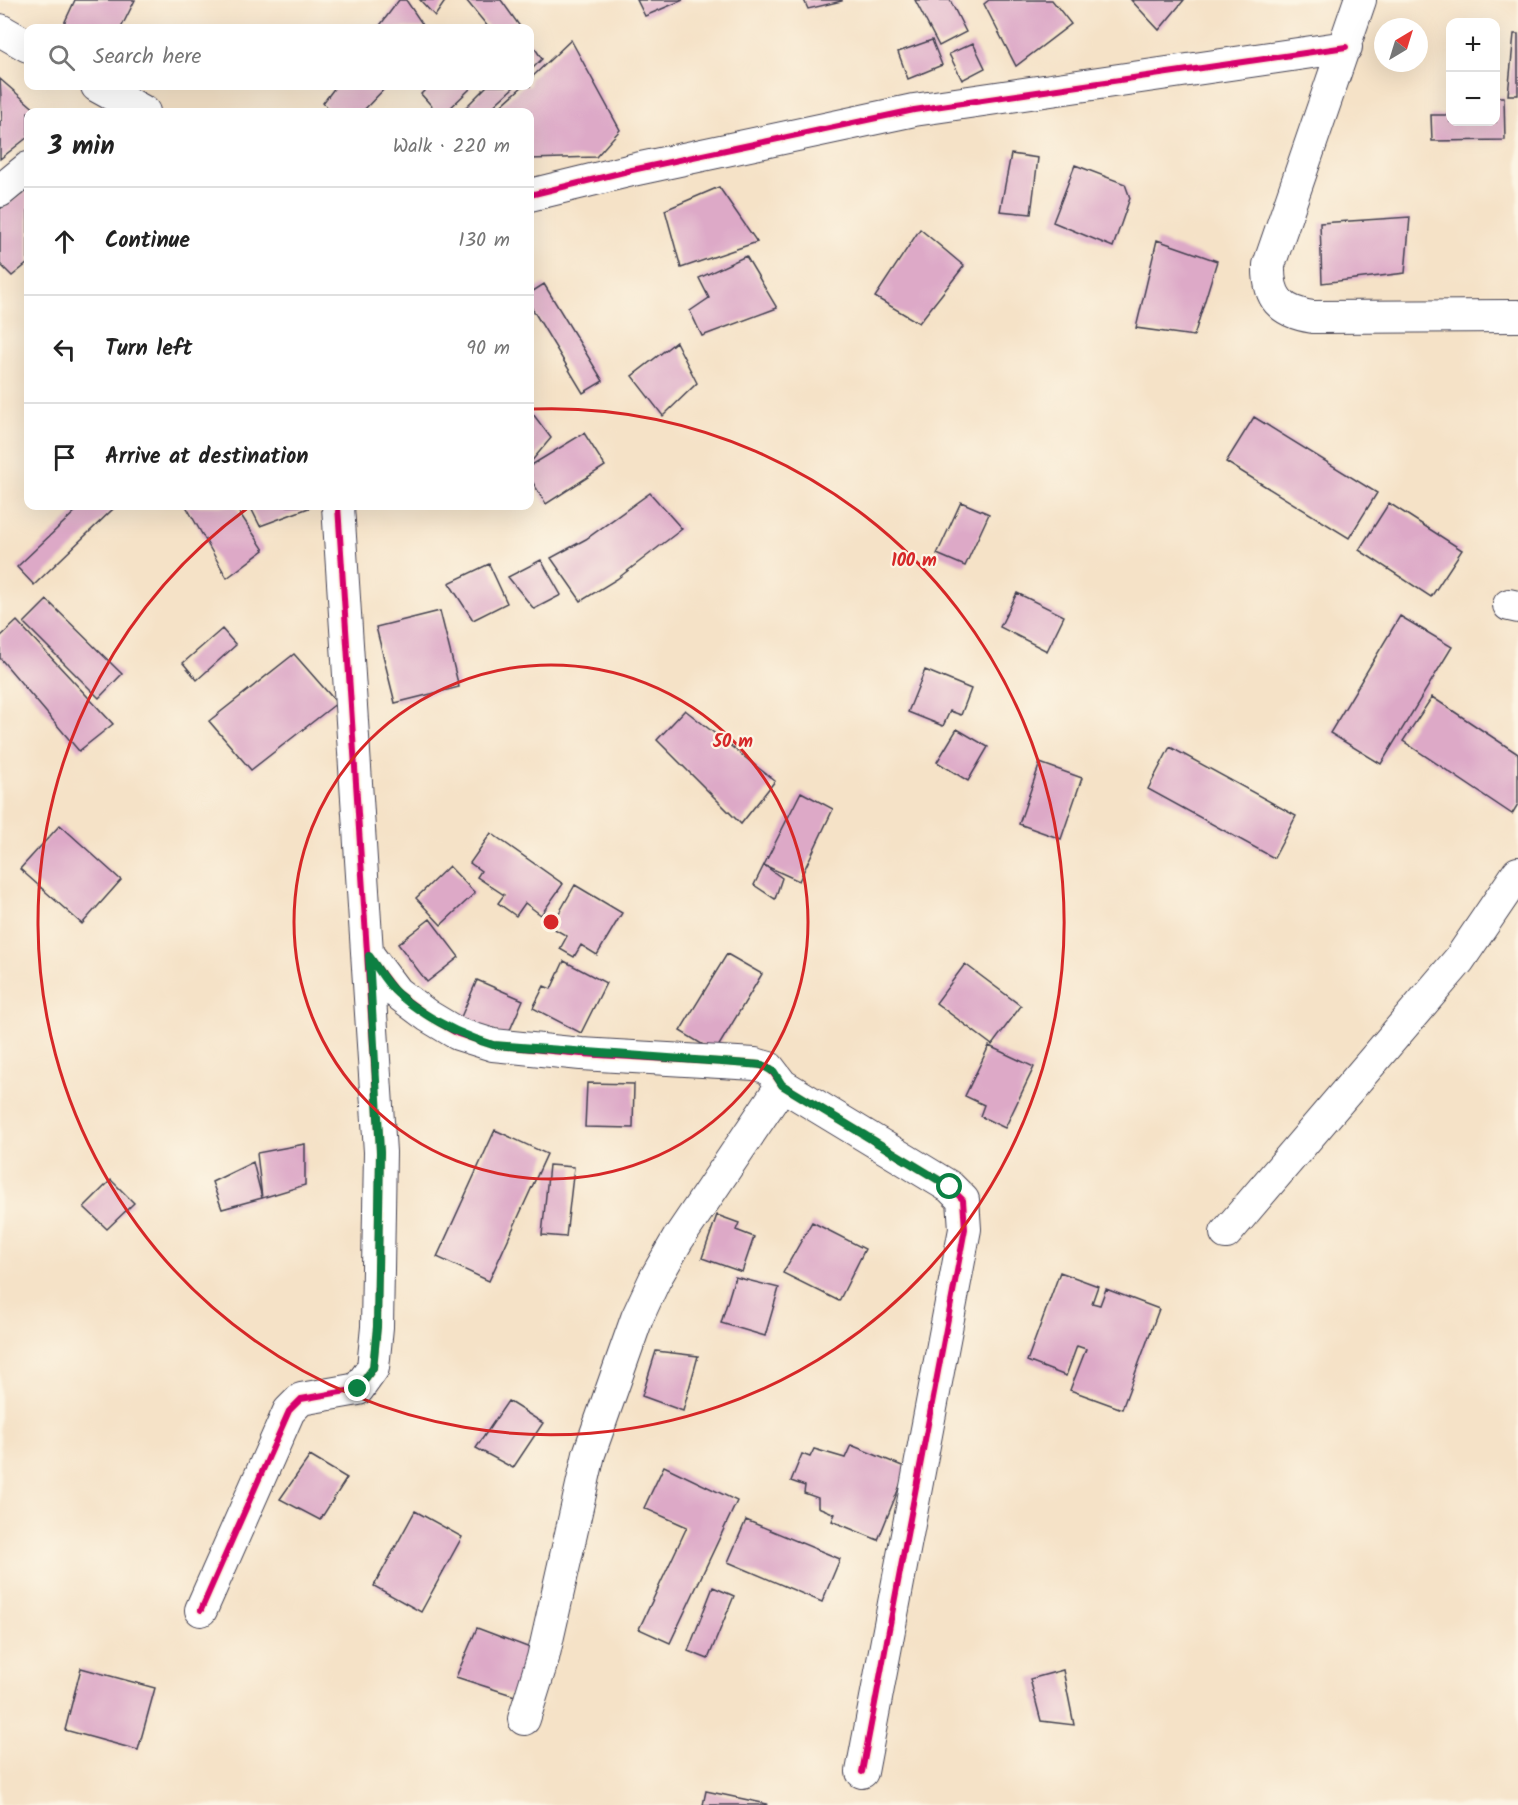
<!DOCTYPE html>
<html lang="en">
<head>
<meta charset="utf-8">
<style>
	:root { --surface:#fff; --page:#f6f6f6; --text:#222; --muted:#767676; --line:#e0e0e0 }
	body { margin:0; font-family:Kalam,sans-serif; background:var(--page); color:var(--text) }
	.controls { position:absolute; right:18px; top:18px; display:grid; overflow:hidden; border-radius:12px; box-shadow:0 6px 24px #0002 }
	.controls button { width:54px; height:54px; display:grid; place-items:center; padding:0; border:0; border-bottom:2px solid var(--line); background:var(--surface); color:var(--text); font:30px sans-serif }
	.compass { position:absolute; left:1374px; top:18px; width:54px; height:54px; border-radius:50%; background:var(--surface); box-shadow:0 6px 24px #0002; rotate:38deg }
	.stop { position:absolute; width:18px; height:18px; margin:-14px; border:4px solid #0b8043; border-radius:50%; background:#fff }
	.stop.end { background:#0b8043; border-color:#fff; box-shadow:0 2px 6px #0008 }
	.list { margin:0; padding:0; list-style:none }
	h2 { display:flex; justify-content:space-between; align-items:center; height:78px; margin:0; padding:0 24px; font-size:26px }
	h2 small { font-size:20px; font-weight:400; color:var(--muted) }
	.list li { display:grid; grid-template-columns:39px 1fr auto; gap:18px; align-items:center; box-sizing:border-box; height:108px; padding:0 24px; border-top:2px solid var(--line) }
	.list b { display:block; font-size:22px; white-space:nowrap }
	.list em { font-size:20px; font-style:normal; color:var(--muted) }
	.icon { flex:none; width:33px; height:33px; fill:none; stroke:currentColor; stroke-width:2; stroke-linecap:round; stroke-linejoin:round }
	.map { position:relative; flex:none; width:1518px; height:1805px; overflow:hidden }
	.search { position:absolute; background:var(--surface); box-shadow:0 6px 24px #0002; left:24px; top:24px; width:510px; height:66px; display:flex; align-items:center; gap:15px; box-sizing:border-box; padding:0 21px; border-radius:12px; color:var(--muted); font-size:22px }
	.panel { position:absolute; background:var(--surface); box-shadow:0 6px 24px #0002; left:24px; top:108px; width:510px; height:402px; border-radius:12px }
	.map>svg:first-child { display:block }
</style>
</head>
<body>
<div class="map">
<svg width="1518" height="1805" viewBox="0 0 1518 1805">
	<rect width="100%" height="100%" fill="#fcf5e5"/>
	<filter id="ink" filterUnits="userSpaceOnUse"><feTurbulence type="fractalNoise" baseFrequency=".0167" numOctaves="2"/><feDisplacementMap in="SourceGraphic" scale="12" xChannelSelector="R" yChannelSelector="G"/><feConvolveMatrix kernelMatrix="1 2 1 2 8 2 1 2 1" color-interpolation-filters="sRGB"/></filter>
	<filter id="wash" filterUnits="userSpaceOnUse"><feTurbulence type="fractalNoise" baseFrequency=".008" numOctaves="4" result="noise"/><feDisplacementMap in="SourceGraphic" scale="24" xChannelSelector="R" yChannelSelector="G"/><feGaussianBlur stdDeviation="1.35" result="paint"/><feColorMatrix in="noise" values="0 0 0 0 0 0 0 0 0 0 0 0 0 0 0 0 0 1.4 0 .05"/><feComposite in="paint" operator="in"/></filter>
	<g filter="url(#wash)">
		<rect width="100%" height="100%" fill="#f5e2c7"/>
		<g id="blocks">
			<path fill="#dda9c7" d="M75,0H135L121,28H62Z
				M399,0H406L425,28H378Z
				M420,0H446L435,16Z
				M466,0H501L521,28H489Z
				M637,0H683L645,16Z
				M804,0H842V1L808,9Z
				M915,0H950L966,32L939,46Z
				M989,0H1052L1071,24L1016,66L984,4Z
				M1131,0H1184L1159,30Z
				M1514,34H1518V95H1508Z
				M571,40L620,130L596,157L530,159V112H494L523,86H530V79Z
				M932,40L942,65L908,79L898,52Z
				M530,41L542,59L530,71Z
				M973,43L985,68L962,80L949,54Z
				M0,79L38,112H28V137L0,159V122L2,120Z
				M336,86H387L362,112H331L323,103Z
				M429,86H473L446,112H437L421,94Z
				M487,86H515L487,112H461Z
				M1496,97H1504L1505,140L1432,141L1431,115H1450V122H1496Z
				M1011,154L1038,158L1031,214L1000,211Z
				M1075,165L1125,184L1130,198L1113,247L1053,222Z
				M719,187L757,242L681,268L665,210Z
				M28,190V263L12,276L0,264V209Z
				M1410,217L1405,273L1322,283L1320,223Z
				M920,229L964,266L919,323L875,297Z
				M1157,240L1217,261L1194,336L1136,328Z
				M746,256L777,308L702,336L690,311L709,298L699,278Z
				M544,284L603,381L583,393L530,305V293Z
				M676,342L697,383L663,416L632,376Z
				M530,410L551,438L530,463Z
				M1254,417L1377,493L1349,538L1226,462Z
				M584,433L605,466L546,504L530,478V466Z
				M650,493L682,529L617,579L581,601L551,558L586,539Z
				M961,502L989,514L965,566L937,554Z
				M1389,503L1462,550L1431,597L1359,550Z
				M81,506H111L114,508L34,585L17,567Z
				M186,506H235L264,550L227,578Z
				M250,506H314L260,526Z
				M541,560L561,595L534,609L508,577Z
				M489,564L507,603L473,620L449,583Z
				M1017,593L1064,616L1047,651L1000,627Z
				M47,600L122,674L99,698L24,623Z
				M440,611L459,687L395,703L376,627Z
				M1400,616L1452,647L1381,764L1330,733Z
				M17,621L113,724L79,751L0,658V637Z
				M222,629L236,645L197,680L183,663Z
				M294,654L337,703L251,770L209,721Z
				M925,670L971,689L961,715L950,711L943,726L908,712Z
				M1432,697L1518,754V804L1512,814L1403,741Z
				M685,710L775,781L741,824L657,740Z
				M957,729L988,747L968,781L937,762Z
				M1170,747L1296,816L1274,858L1148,789Z
				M1040,763L1082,778L1061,839L1019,824Z
				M801,792L833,809L799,881L764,865L782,878L775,899L754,885L764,865Z
				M60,825L121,880L82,924L20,869Z
				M491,833L563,884L541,915L525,903L516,916L498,903L504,895L477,877L481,871L470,863Z
				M449,866L475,893L441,925L416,898Z
				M575,885L622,913L597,955L581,945L574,957L560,949L567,936L551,927Z
				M430,919L459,957L427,982L398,944Z
				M727,954L762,974L715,1052L680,1031Z
				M564,961L606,983L581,1033L533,1008L544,986L551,989Z
				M965,964L1021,1006L992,1045L936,1003Z
				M477,980L523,1000L507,1037L461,1017Z
				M989,1046L1034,1067L1005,1128L980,1116L984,1105L965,1096Z
				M587,1083L634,1084L633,1128L585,1127Z
				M495,1130L547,1154L489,1281L437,1257Z
				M305,1144V1185L262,1198L222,1209L212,1182L253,1162L262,1198L257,1153Z
				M549,1165L574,1167L566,1237L542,1235Z
				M111,1180L134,1203L107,1229L84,1207Z
				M717,1215L739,1223L736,1230L754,1237L742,1272L702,1258Z
				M812,1222L865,1249L839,1301L783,1273Z
				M1060,1272L1098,1286L1092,1303L1100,1305L1106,1289L1159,1309L1122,1409L1070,1390L1086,1349L1077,1346L1066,1376L1027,1361Z
				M735,1277L779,1288L765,1336L721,1323Z
				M656,1351L698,1356L683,1411L642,1396Z
				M508,1401L543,1423L513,1468L476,1448Z
				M851,1445L907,1468L878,1540L832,1521L835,1514L818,1507V1498L804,1493L805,1486L791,1481L802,1454L810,1457L814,1449L845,1458Z
				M310,1456L347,1478L320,1520L280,1499Z
				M664,1466L737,1501L670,1643L639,1629L687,1527L644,1508Z
				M415,1511L462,1537L421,1612L374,1586Z
				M746,1520L840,1559L822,1602L728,1562Z
				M713,1587L734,1596L708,1659L688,1651Z
				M477,1628L530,1648L515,1696L456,1677Z
				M81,1668L155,1688L138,1750L65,1730Z
				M1063,1670L1074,1725L1041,1721L1030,1679Z
				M706,1791L767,1804L766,1805H703Z"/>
		</g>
	</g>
	<g filter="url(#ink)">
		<use href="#blocks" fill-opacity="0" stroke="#423f50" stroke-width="1.5"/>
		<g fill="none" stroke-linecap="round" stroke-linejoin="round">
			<g stroke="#423f50" stroke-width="34">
				<path id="minor" d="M1360,0L1269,265C1268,298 1280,312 1313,317L1518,316
					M0,30L28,46
					M97,86L144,112
					M0,191L28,168
					M530,195L632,170L914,110L1346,47
					M1509,605L1518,607
					M369,956L396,992L428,1016L458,1034L493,1045L581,1054L755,1064L769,1068L782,1085L950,1187L963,1200L965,1229L862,1772
					M1226,1233L1459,960L1518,873
					M201,1610L289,1411L301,1399L358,1389L373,1368L377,1327L380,1152L338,506
					M524,1719L543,1658L589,1454L637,1318L655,1279L678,1239L782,1085"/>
			</g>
			<use href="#minor" stroke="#fff" stroke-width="32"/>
			<g stroke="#fcf5e5" stroke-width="10">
				<path id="cycleway" d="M530,195L632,170L914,110L1346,47
					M369,956L396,992L428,1016L458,1034L493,1045L581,1054L755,1064L769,1068L782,1085L950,1187L963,1200L965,1229L862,1772
					M201,1610L289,1411L301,1399L358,1389L373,1368L377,1327L380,1152L338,506"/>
			</g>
			<use href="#cycleway" stroke="#d6006c" stroke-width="6"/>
		</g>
	</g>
	<g fill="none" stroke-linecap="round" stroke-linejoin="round" filter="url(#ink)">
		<path stroke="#0b8043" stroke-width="8" d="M358,1389L373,1368L377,1327L380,1152L369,956C378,968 386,984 398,994C426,1018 458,1034 493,1045L762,1065L774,1072L782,1085L950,1187"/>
	</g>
	<g fill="none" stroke="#d62828" stroke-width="3">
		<circle cx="551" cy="922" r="257"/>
		<path d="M533 409A513 513 0 1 1 249 507"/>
	</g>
	<circle cx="551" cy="922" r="9" fill="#d62828" stroke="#fcf5e5" stroke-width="3"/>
	<g font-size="18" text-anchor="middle" font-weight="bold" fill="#d62828" stroke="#fcf5e5" stroke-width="4.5" stroke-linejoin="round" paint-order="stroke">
		<text x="914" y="566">100 m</text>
		<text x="733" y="747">50 m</text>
	</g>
</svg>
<div class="controls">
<button>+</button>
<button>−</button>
</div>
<svg class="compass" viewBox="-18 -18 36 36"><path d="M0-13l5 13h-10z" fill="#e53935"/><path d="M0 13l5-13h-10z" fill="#767676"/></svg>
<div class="stop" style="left:950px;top:1187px"></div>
<div class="stop end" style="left:358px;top:1389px"></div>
<div class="search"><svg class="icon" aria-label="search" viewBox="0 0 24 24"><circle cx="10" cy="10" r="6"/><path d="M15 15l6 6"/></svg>Search here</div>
<section class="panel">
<h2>3 min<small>Walk · 220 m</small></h2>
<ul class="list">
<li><svg class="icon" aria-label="ahead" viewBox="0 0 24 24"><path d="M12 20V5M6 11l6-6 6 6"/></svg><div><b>Continue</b></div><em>130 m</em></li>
<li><svg class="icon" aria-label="left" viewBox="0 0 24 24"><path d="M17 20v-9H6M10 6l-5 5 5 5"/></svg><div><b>Turn left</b></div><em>90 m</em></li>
<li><svg class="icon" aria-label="arrive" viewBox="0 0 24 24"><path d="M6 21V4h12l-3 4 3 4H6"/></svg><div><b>Arrive at destination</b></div></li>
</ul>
</section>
</div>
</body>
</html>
